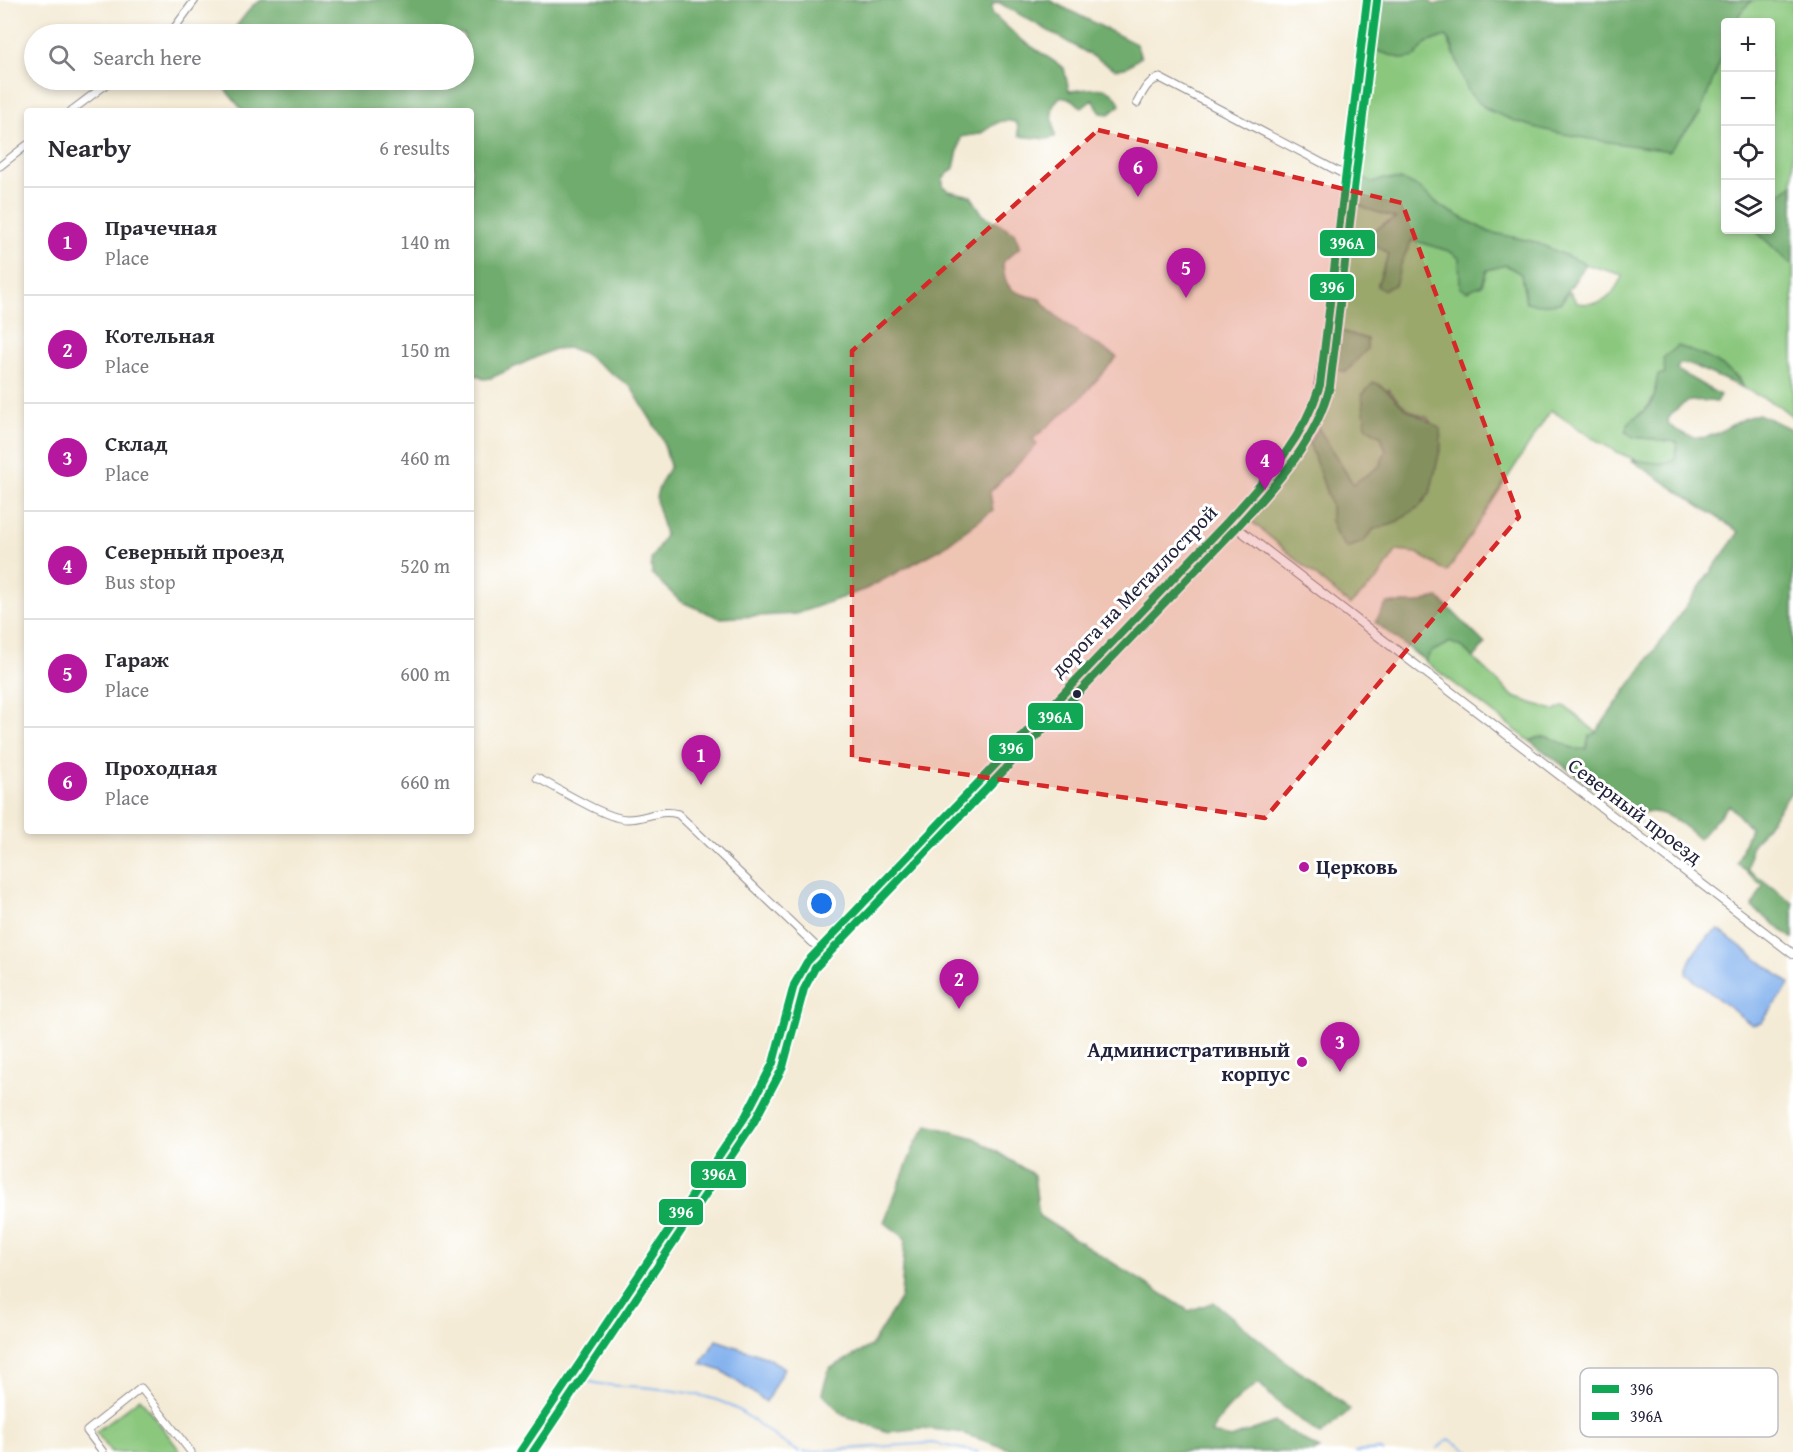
<!DOCTYPE html>
<html lang="en">
<head>
<meta charset="utf-8">
<style>
	:root { --surface:#fff; --page:#f7f7f7; --text:#2b2b33; --muted:#7c7c81; --line:#e1e1e2; --accent:#b5179e }
	body { margin:0; font-family:"Gentium Book Plus",serif; background:var(--page); color:var(--text) }
	.controls { position:absolute; right:18px; top:18px; display:grid; overflow:hidden; border-radius:6px; box-shadow:0 3px 9px #0003 }
	.controls button { width:54px; height:54px; display:grid; place-items:center; padding:0; border:0; border-bottom:2px solid var(--line); background:var(--surface); color:var(--text); font:30px sans-serif }
	.you { position:absolute; left:822px; top:904px; width:21px; height:21px; margin:-15px; border:4px solid #fff; border-radius:50%; background:#1a73e8; box-shadow:0 0 0 9px #1a73e833 }
	.badge { display:grid; place-items:center; width:39px; height:39px; border-radius:50%; background:var(--accent); color:#fff; font-size:20px; font-weight:700 }
	.pin { position:absolute; translate:-50% -50px; filter:drop-shadow(0 2px 3px #0008) }
	.pin::after { content:''; position:absolute; top:32px; width:21px; height:18px; background:inherit; clip-path:polygon(0 0,100% 0,50% 100%) }
	.list { margin:0; padding:0; list-style:none }
	h2 { display:flex; justify-content:space-between; align-items:center; height:78px; margin:0; padding:0 24px; font-size:26px }
	h2 small { font-size:20px; font-weight:400; color:var(--muted) }
	.list li { display:grid; grid-template-columns:39px 1fr auto; gap:18px; align-items:center; box-sizing:border-box; height:108px; padding:0 24px; border-top:2px solid var(--line) }
	.list b { display:block; font-size:22px; white-space:nowrap }
	.list p { margin:0; font-size:20px; white-space:nowrap; color:var(--muted) }
	.list em { font-size:20px; font-style:normal; color:var(--muted) }
	.icon { flex:none; width:33px; height:33px; fill:none; stroke:currentColor; stroke-width:2; stroke-linecap:round; stroke-linejoin:round }
	.map { position:relative; flex:none; width:1793px; height:1452px; overflow:hidden }
	.search { position:absolute; background:var(--surface); box-shadow:0 3px 9px #0003; left:24px; top:24px; width:450px; height:66px; display:flex; align-items:center; gap:15px; box-sizing:border-box; padding:0 21px; border-radius:33px; color:var(--muted); font-size:22px }
	.panel { position:absolute; background:var(--surface); box-shadow:0 3px 9px #0003; left:24px; top:108px; width:450px; height:726px; border-radius:6px }
	.map>svg:first-child { display:block }
</style>
</head>
<body>
<div class="map">
<svg width="1793" height="1452" viewBox="0 0 1793 1452">
	<rect width="100%" height="100%" fill="#fff"/>
	<filter id="ink" filterUnits="userSpaceOnUse"><feTurbulence type="fractalNoise" baseFrequency=".0167" numOctaves="2"/><feDisplacementMap in="SourceGraphic" scale="12" xChannelSelector="R" yChannelSelector="G"/><feConvolveMatrix kernelMatrix="1 2 1 2 8 2 1 2 1" color-interpolation-filters="sRGB"/></filter>
	<filter id="wash" filterUnits="userSpaceOnUse"><feTurbulence type="fractalNoise" baseFrequency=".008" numOctaves="4" result="noise"/><feDisplacementMap in="SourceGraphic" scale="24" xChannelSelector="R" yChannelSelector="G"/><feGaussianBlur stdDeviation="1.35" result="paint"/><feColorMatrix in="noise" values="0 0 0 0 0 0 0 0 0 0 0 0 0 0 0 0 0 1.4 0 .05"/><feComposite in="paint" operator="in"/></filter>
	<g filter="url(#wash)">
		<rect width="100%" height="100%" fill="#f4ebd6"/>
		<path fill="#8bc87e" stroke="#56755c" stroke-width="1.5" d="M1752,0H1793V185L1771,201L1770,22H1736L1740,13Z
			M1446,35L1471,94L1487,110L1559,133L1713,79L1725,48L1726,230H1755L1793,266V417L1779,406L1743,388L1738,377L1685,349L1655,388C1656,405 1639,414 1627,424L1634,437L1678,442L1675,458C1642,480 1580,428 1551,410L1447,572L1417,553L1396,551L1378,579L1350,605L1250,520L1248,513L1309,442L1331,505V520L1363,542L1374,529L1393,524L1420,506L1430,493L1441,445L1428,418C1410,412 1400,405 1389,389L1381,436L1386,451L1380,466L1353,484L1318,428L1329,396L1331,368L1346,372L1367,348V339L1337,330L1353,199L1364,208L1397,218L1383,224L1375,244L1389,254L1377,286L1395,285L1402,261L1412,240L1449,251L1459,258L1461,267L1487,270L1505,265L1521,273L1526,302L1560,303L1570,292L1577,303C1606,306 1610,299 1623,275L1571,260L1535,242L1489,232L1442,207L1419,188L1384,179L1373,183L1355,174L1371,49L1403,59L1426,43Z
			M1451,642L1463,648L1514,697L1556,711L1564,706L1596,732L1589,737L1586,750C1561,752 1556,728 1530,741L1425,661L1431,652Z
			M140,1398L181,1452H111L96,1432Z"/>
		<path fill="#70ac6d" stroke="#496754" stroke-width="1.5" d="M262,0H1049L1136,44L1141,57L1125,68L1115,69L998,2L992,5V13L1020,39L1064,68L1069,91C1089,91 1111,79 1120,105L1109,114L1101,113L1092,100L1082,108L1073,100L1060,97C1046,110 1055,120 1055,137L1047,139L1019,136L1017,123C1000,116 993,126 981,133C975,136 967,135 961,137L954,168L943,178V186L949,191L971,196L983,215L1014,232L1020,247L1003,262C1004,293 1014,292 1040,299C1061,325 1090,340 1117,357L1081,398L1033,439L1037,445L990,492L993,510L941,549L866,589L796,614L719,618L680,601L652,574L651,560L665,535C657,496 648,505 670,466L662,438L631,387L583,353L569,348L554,349L491,378L483,379L471,372V111H243L224,88L222,80H464V34H230L253,5Z
			M1376,0H1429L1434,5L1450,0H1752L1740,13L1736,22H1726L1725,48L1700,114L1669,151C1622,143 1500,132 1471,95C1458,77 1459,53 1446,36L1426,43L1415,57L1403,59L1371,49Z
			M1355,174L1373,183L1384,179L1403,180L1419,188L1442,207L1489,232L1535,242L1586,264L1560,303L1539,305L1526,302L1521,274L1506,265L1487,270L1482,285L1467,291L1460,288L1459,258L1449,251L1412,240L1402,261L1395,285L1383,290L1377,286L1389,254L1375,244L1371,232L1396,218L1364,208L1353,199Z
			M1793,185V266L1755,230H1770L1771,201Z
			M1337,330L1367,339V349L1346,372L1331,368Z
			M1678,346C1701,354 1733,366 1743,388L1689,364H1679L1677,370L1720,395L1716,402C1692,399 1683,398 1668,419L1669,425C1712,456 1721,421 1759,414L1793,430V790L1751,847L1748,869L1793,903V939L1752,907L1763,886L1737,863L1750,828L1729,805L1699,839C1678,820 1659,805 1630,815L1530,741C1556,727 1561,752 1586,749L1589,737L1596,732L1739,532L1631,460L1666,464L1675,458L1678,442L1634,437L1625,432C1629,417 1643,415 1651,404C1657,395 1655,385 1658,375L1665,373L1663,358Z
			M1374,382C1393,391 1395,403 1411,412C1422,418 1430,420 1440,429L1441,445L1430,493L1420,506L1393,524L1374,529L1363,542L1347,548L1337,536L1331,520V505L1309,442L1318,428L1353,484L1380,466L1386,451L1381,436L1366,427L1362,395Z
			M1438,597L1485,644L1474,658L1463,648L1450,642L1431,652L1425,661L1375,622L1387,603H1419Z
			M928,1125L975,1138L1034,1175L1039,1216L1189,1311L1214,1302L1296,1370L1315,1380L1350,1410L1320,1435L1276,1401L1259,1383C1241,1395 1221,1413 1211,1433L1231,1438L1275,1422L1319,1449L1314,1452H1018L958,1432L922,1428L888,1432L843,1415L822,1393L829,1369L871,1346L901,1297L905,1238L884,1222L916,1142Z"/>
		<path fill="#84b2ee" stroke="#536a94" stroke-width="1.5" d="M1719,930L1790,984L1761,1023L1752,1025L1686,974C1688,958 1704,936 1719,930Z
			M716,1340L766,1357L784,1368L766,1402L722,1371L701,1364Z"/>
		<g fill="none" stroke-linecap="round" stroke-linejoin="round">
			<path stroke="#84b2ee" stroke-width="2" d="M580,1378C600,1387 620,1385 642,1387C664,1389 689,1392 710,1398C745,1407 768,1436 799,1452
				M1438,1448L1449,1439L1470,1452
				M804,1452L932,1443L978,1452
				M1355,1452L1381,1450L1383,1452"/>
		</g>
	</g>
	<g filter="url(#ink)">
		<g fill="none" stroke-linecap="round" stroke-linejoin="round">
			<g stroke="#8b8688" stroke-width="9">
				<path id="minor" d="M170,34L195,0
					M1137,103C1143,92 1147,81 1160,78L1345,175
					M71,111L112,80
					M0,166L27,145
					M537,778C558,788 606,819 627,819C647,819 657,809 678,814L818,948
					M103,1452L87,1431L141,1388L191,1452
					M520,1452L745,1117L773,1063L794,985L807,962L1228,521"/>
			</g>
			<g stroke="#8b8688" stroke-width="10">
				<path id="tertiary" d="M1367,0L1325,346L1314,409L1303,431L1285,456L1228,521L1793,954"/>
			</g>
			<use href="#minor" stroke="#fff" stroke-width="7"/>
			<use href="#tertiary" stroke="#fff" stroke-width="8"/>
			<g stroke="#fff" stroke-width="12">
				<path id="bus-1" d="M520,1452L745,1117L773,1063L794,985L807,962L1228,521C1266,479 1303,440 1320,385L1367,0"/>
			</g>
			<g stroke="#fff" stroke-width="12">
				<path id="bus-2" d="M533,1452L754,1122L783,1067L804,989L815,968L1236,528C1275,485 1315,444 1330,386L1377,1"/>
			</g>
			<use href="#bus-1" stroke="#10a855" stroke-width="8"/>
			<use href="#bus-2" stroke="#10a855" stroke-width="8"/>
		</g>
	</g>
	<path fill="#d62828" fill-opacity="0.2" stroke="#d62828" stroke-width="4.5" stroke-dasharray="12 8" stroke-linejoin="round" d="M1098,130L1402,203L1519,517L1265,818L852,758V351Z"/>
	<circle fill="#22223b" stroke="#fff" stroke-width="2" cx="1077" cy="694" r="5"/>
	<g fill="#b5179e" stroke="#fff" stroke-width="2">
		<circle cx="1304" cy="867" r="6"/>
		<circle cx="1302" cy="1062" r="6"/>
	</g>
	<g text-anchor="middle" stroke-width="6" stroke-linejoin="round" paint-order="stroke">
		<g font-size="21" fill="#22223b" stroke="#fff">
			<text transform="translate(1134 591) rotate(-46)" y="7">дорога на Металлострой</text>
			<text transform="translate(1635 811) rotate(37)" y="7">Северный проезд</text>
		</g>
		<g font-size="21" font-weight="bold" fill="#22223b" stroke="#fff" text-anchor="start">
			<text x="1316" y="874">Церковь</text>
			<text x="1290" y="1057" text-anchor="end">Административный<tspan x="1290" dy="24">корпус</tspan></text>
		</g>
	</g>
	<rect x="1580" y="1368" width="198" height="69" rx="9" fill="#fff" stroke="#bdbdc4" stroke-width="1.5"/>
	<rect x="1592" y="1385" width="27" height="8" fill="#10a855"/>
	<rect x="1592" y="1412" width="27" height="8" fill="#10a855"/>
	<g font-size="16" fill="#22223b">
		<text x="1630" y="1395">396</text>
		<text x="1630" y="1422">396А</text>
	</g>
	<g stroke="#fff" stroke-width="2">
		<rect x="1319" y="229" width="57" height="28" rx="6" fill="#10a855"/>
		<rect x="1309" y="273" width="46" height="28" rx="6" fill="#10a855"/>
		<rect x="1027" y="702" width="57" height="29" rx="6" fill="#10a855"/>
		<rect x="988" y="734" width="46" height="28" rx="6" fill="#10a855"/>
		<rect x="690" y="1160" width="57" height="29" rx="6" fill="#10a855"/>
		<rect x="658" y="1198" width="46" height="28" rx="6" fill="#10a855"/>
	</g>
	<g font-size="16" text-anchor="middle" font-weight="bold" fill="#fff">
		<text x="1347" y="249">396А</text>
		<text x="1332" y="293">396</text>
		<text x="1055" y="723">396А</text>
		<text x="1011" y="754">396</text>
		<text x="719" y="1180">396А</text>
		<text x="681" y="1218">396</text>
	</g>
</svg>
<div class="controls">
<button>+</button>
<button>−</button>
<button><svg class="icon" aria-label="locate" viewBox="0 0 24 24"><circle cx="12" cy="12" r="6"/><path d="M12 2v4M12 18v4M2 12h4M18 12h4"/></svg></button>
<button><svg class="icon" aria-label="layers" viewBox="0 0 24 24"><path d="M12 4l9 5-9 5-9-5zM3 14l9 5 9-5"/></svg></button>
</div>
<div class="you"></div>
<div class="pin badge" style="left:701px;top:785px">1</div>
<div class="pin badge" style="left:959px;top:1009px">2</div>
<div class="pin badge" style="left:1340px;top:1072px">3</div>
<div class="pin badge" style="left:1265px;top:490px">4</div>
<div class="pin badge" style="left:1186px;top:298px">5</div>
<div class="pin badge" style="left:1138px;top:197px">6</div>
<div class="search"><svg class="icon" aria-label="search" viewBox="0 0 24 24"><circle cx="10" cy="10" r="6"/><path d="M15 15l6 6"/></svg>Search here</div>
<section class="panel">
<h2>Nearby<small>6 results</small></h2>
<ul class="list">
<li><span class="badge">1</span><div><b>Прачечная</b><p>Place</p></div><em>140 m</em></li>
<li><span class="badge">2</span><div><b>Котельная</b><p>Place</p></div><em>150 m</em></li>
<li><span class="badge">3</span><div><b>Склад</b><p>Place</p></div><em>460 m</em></li>
<li><span class="badge">4</span><div><b>Северный проезд</b><p>Bus stop</p></div><em>520 m</em></li>
<li><span class="badge">5</span><div><b>Гараж</b><p>Place</p></div><em>600 m</em></li>
<li><span class="badge">6</span><div><b>Проходная</b><p>Place</p></div><em>660 m</em></li>
</ul>
</section>
</div>
</body>
</html>
